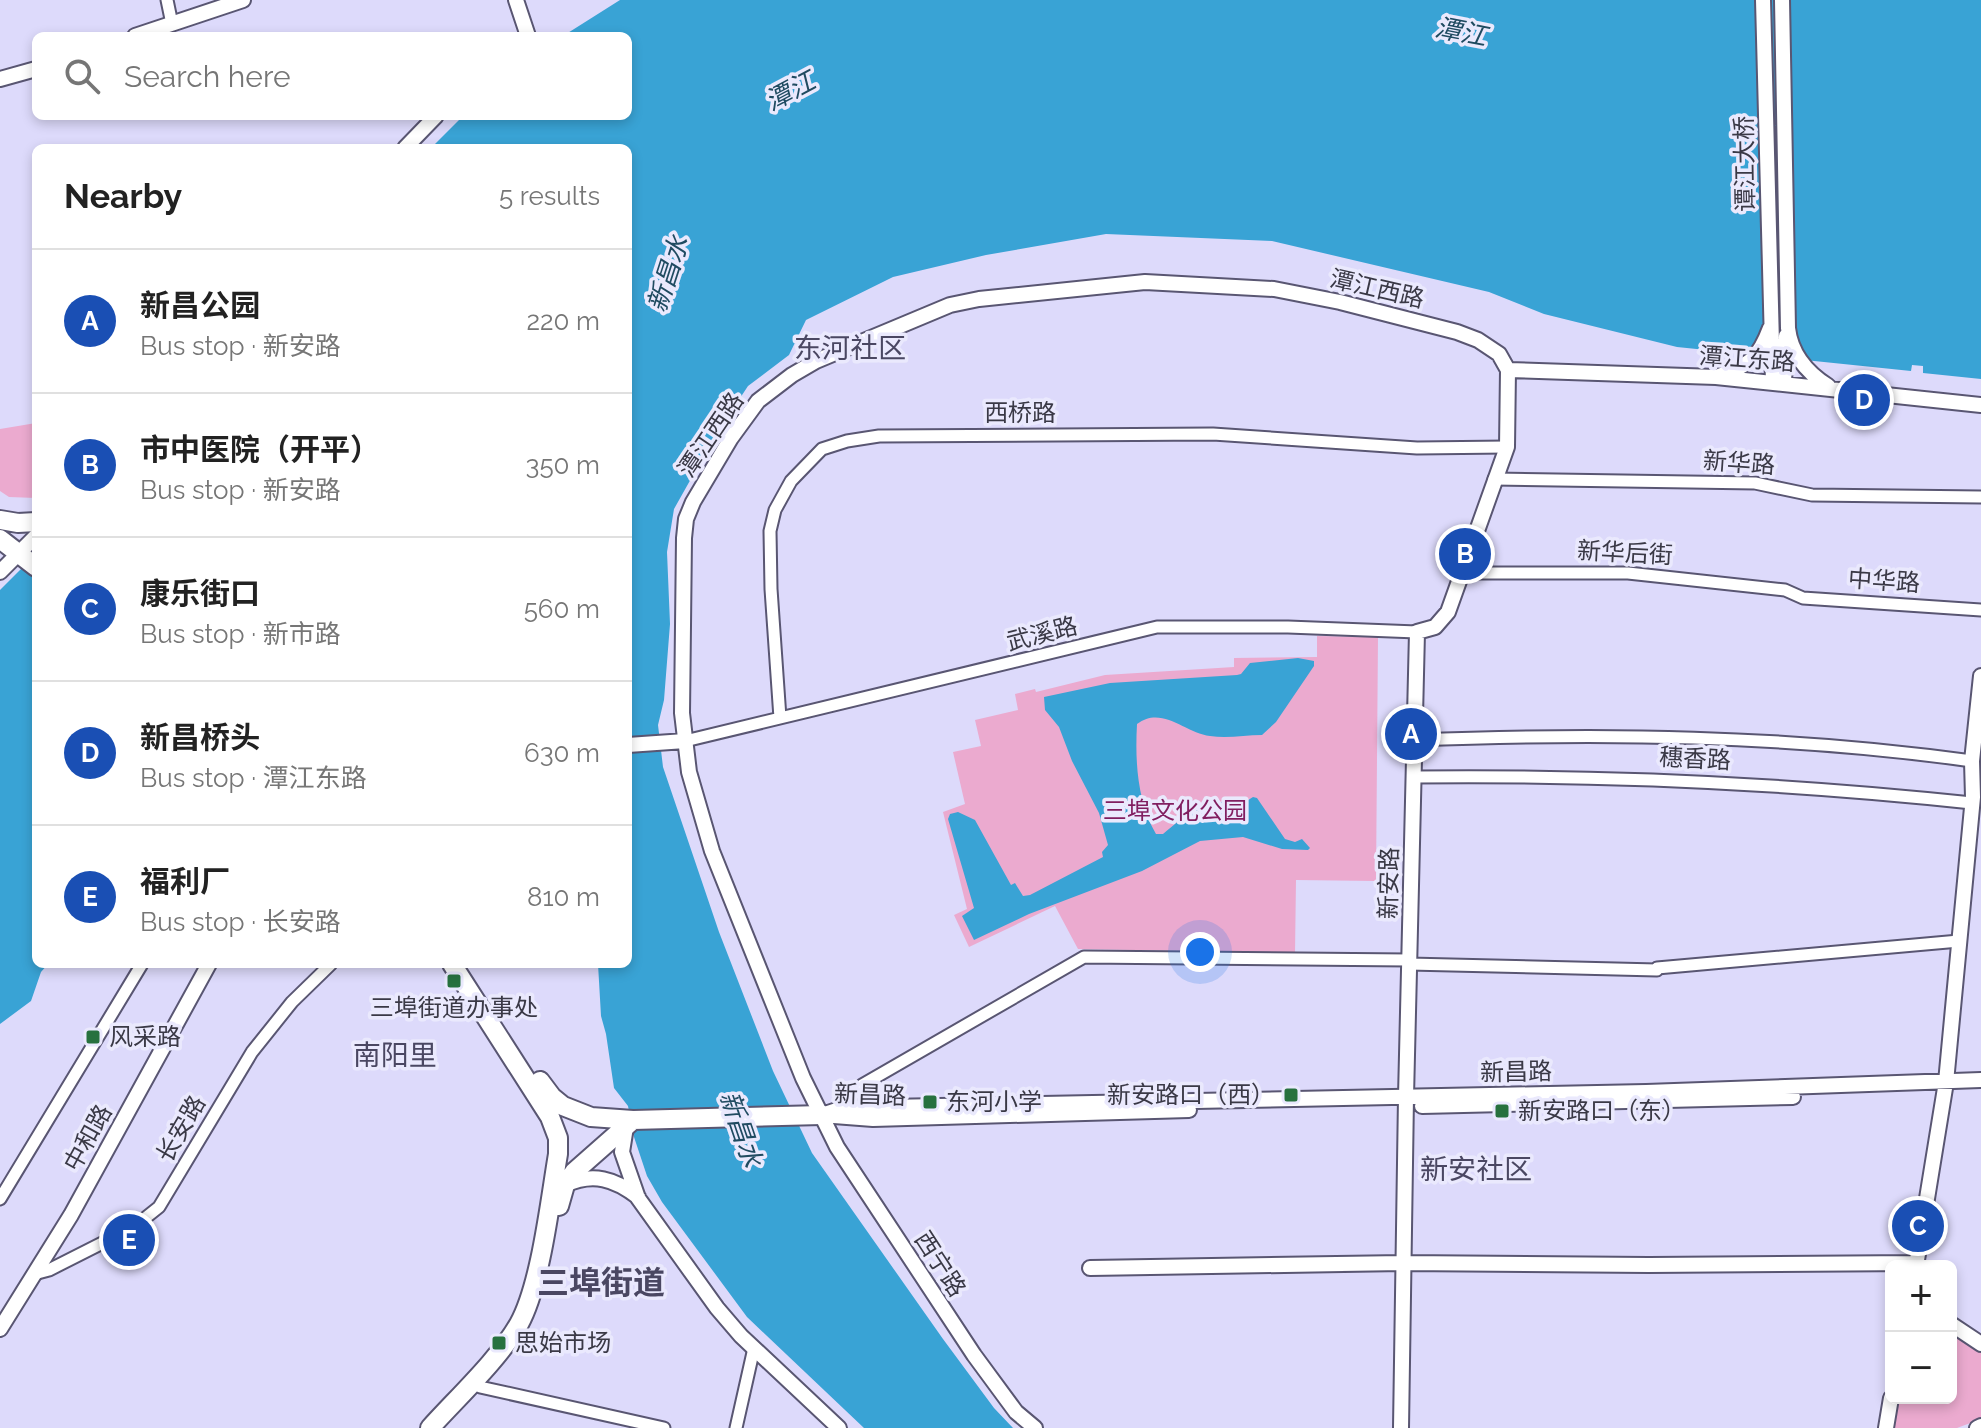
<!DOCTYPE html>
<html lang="en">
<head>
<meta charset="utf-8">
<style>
	:root { --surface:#fff; --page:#f2f2f2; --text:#222; --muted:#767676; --line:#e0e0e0; --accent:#27713e }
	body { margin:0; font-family:Raleway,"Noto Sans SC",sans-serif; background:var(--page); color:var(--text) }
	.controls { position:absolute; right:24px; bottom:24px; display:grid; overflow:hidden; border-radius:12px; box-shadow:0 4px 12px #0003 }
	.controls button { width:72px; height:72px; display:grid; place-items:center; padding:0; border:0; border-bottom:2px solid var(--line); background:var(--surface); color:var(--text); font:40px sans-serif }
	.you { position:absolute; left:1200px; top:952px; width:28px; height:28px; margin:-20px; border:6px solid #fff; border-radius:50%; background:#1a73e8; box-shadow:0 0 0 12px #1a73e833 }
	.badge { display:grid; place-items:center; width:52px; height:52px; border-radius:50%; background:var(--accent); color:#fff; font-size:26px; font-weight:700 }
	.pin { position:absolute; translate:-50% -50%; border:4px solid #fff; box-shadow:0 2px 8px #0006 }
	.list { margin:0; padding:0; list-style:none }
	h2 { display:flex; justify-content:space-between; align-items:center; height:104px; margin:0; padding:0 32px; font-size:34px }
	h2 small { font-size:26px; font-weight:400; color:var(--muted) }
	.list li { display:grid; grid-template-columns:52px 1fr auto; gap:24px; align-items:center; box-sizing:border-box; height:144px; padding:0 32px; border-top:2px solid var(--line) }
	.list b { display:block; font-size:30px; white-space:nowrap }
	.list p { margin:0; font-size:26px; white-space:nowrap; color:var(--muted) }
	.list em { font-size:26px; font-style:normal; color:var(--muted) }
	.icon { flex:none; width:44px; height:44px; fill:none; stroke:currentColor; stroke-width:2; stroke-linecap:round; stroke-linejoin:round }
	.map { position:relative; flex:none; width:1981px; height:1428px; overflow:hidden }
	.search { position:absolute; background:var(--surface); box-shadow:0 4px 12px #0003; left:32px; top:32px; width:600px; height:88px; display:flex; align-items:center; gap:20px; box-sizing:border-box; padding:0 28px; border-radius:12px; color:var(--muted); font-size:30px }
	.panel { position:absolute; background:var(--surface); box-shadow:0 4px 12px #0003; left:32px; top:144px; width:600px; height:824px; border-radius:12px }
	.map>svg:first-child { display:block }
</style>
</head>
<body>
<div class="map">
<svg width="1981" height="1428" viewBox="0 0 1981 1428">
	<rect width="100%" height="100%" fill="#dddafb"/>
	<path fill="#ebaacf" d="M36,423V498L9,497L0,491V429Z
		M1317,636L1378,637L1376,881L1296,880L1295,953L1078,949L1055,906L969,947L954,915L967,909L943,812L965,804L953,752L981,746L975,720L1018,710L1015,694L1035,689L1036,692L1105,675L1234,667V658L1317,657Z
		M1951,1331L1981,1352V1419L1957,1428H1892L1898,1398H1951Z"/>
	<path fill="#39a3d5" d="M620,0H1981V379L1923,373V366L1912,365L1911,371L1677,347L1544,314L1489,292L1272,241L1106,234L986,255L893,277L806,320L789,355L748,386L715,436L674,509L667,552L670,624L664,700L658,725L663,767L719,932L773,1071L812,1153L943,1339L994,1408L1013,1428H864L747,1317L662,1202L647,1176L634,1137L628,1106L614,1088L606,1034L601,1016L598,964H628V148H431L463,116H628V36H563Z
		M36,554V964H48L41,972L31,1001L0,1024V590Z
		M1298,658L1314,661V666L1276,722L1262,735C1245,735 1227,739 1210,736C1185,733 1162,705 1137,724C1135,761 1137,801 1156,834H1163C1184,817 1197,802 1225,802L1231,811L1253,797L1257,798L1285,839L1295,842L1302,839L1310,848L1308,850L1282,849L1243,837L1200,841L1142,871L1029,914L974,940L962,916L974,908L948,819L950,814L958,812L975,820L1011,885L1015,883L1023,896L1030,895L1103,857L1102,852L1108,845L1099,813L1072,761L1059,727L1045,710L1044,697L1110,683L1237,675L1241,674L1250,663Z"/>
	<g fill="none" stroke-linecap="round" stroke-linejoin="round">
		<g stroke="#595672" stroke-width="15">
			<path id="minor" d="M167,0L172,24
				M1494,479L1755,483L1812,495L1981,497
				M1463,573H1628L1785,590L1803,598L1981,610
				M780,718L771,589L770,531L775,510L791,481L822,449L847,441L879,436L1213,434L1417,448L1507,447
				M1415,740C1601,733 1787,735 1972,761
				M685,741L1157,627H1288L1417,632
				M1414,777C1601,775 1786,783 1972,803
				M1409,964L1657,970
				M1657,968L1959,941
				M840,1109L862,1085L1084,957L1409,960
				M0,1199L142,964
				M34,1274L49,1270L134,1227L159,1207L252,1052L292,1002L331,964
				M480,1387L664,1428
				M736,1428L754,1348"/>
		</g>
		<g stroke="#595672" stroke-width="18">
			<path id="tertiary" d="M516,0L528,36
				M1763,0L1773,382
				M1782,0L1788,328C1791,354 1806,372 1828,386
				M135,36L243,0
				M0,79L36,69
				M405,148L436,116
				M1508,370L1716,377L1981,405
				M1719,376C1750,364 1758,360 1770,328
				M1784,383L1786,336
				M0,572L36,536
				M628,745L685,741
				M1422,1106L1793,1097
				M822,1115L840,1109L886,1107L1646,1092L1981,1080
				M834,1116L873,1119L1189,1110
				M626,1127L622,1152L638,1198L717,1308L741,1336L839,1428
				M565,1185C593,1172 615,1179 638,1197
				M1916,1266L1946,1082L1973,797L1972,761L1981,676
				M1090,1268L1403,1263L1649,1265L1916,1263
				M1951,1324L1981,1344
				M0,1329L71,1215L209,964
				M1035,1428L1016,1412L974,1355L837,1147L803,1078L712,851L689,772L682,713L684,538L686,519L693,502L731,438L758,401L792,375L816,361L950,305L979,299L1145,282L1274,289L1340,302L1457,332L1478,340L1499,354L1508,370L1507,447L1448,612L1435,627L1417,632L1406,1097L1401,1428
				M1886,1428L1891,1398
				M1977,1428L1981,1426"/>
		</g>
		<g stroke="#595672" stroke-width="22">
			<path id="primary" d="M0,520L18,523L36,522
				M0,539L36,567
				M540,1081L552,1097L563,1106L591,1117L633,1120L822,1115
				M559,1206L565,1185L574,1172L633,1120
				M430,1428C457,1398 499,1359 519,1324C541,1284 550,1201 558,1154V1138L550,1117L452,964"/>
		</g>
		<use href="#minor" stroke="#fff" stroke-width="11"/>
		<use href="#tertiary" stroke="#fff" stroke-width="14"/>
		<use href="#primary" stroke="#fff" stroke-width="18"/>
	</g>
	<g fill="#27713e" stroke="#eae9fd" stroke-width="3">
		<rect x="446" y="973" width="16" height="16" rx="4"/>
		<rect x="85" y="1029" width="16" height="16" rx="4"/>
		<rect x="1283" y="1087" width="16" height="16" rx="4"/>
		<rect x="922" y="1094" width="16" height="16" rx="4"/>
		<rect x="1494" y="1103" width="16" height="16" rx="4"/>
		<rect x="491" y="1335" width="16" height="16" rx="4"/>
	</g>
	<g text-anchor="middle" stroke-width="7" stroke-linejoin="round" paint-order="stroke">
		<g font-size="24" fill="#3a3946" stroke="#eae9fd">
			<text transform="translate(1745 164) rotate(-91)" y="8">谭江大桥</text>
			<text transform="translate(1377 289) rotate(13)" y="8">潭江西路</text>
			<text transform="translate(1747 359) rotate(4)" y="8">潭江东路</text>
			<text x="1020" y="421">西桥路</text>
			<text transform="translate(711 435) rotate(-56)" y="8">潭江西路</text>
			<text transform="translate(1739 463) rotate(4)" y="8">新华路</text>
			<text transform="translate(1625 553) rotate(3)" y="8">新华后街</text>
			<text transform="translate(1884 581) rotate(4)" y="8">中华路</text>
			<text transform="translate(1042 634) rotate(-14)" y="8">武溪路</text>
			<text transform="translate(1695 759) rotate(3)" y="8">穗香路</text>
			<text transform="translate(1389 883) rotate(-89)" y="8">新安路</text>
			<text transform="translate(1516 1072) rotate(-1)" y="8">新昌路</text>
			<text transform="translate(870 1095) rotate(2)" y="8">新昌路</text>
			<text transform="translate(181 1129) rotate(-60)" y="8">长安路</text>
			<text transform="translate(88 1138) rotate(-61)" y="8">中和路</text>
			<text transform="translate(940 1264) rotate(57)" y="8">西宁路</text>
		</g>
		<g font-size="24" fill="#811e60" stroke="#eae9fd">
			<text x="1175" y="819">三埠文化公园</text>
		</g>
		<g font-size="24" fill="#3a3946" stroke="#eae9fd" text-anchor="start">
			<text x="454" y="1016" text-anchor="middle">三埠街道办事处</text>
			<text x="109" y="1045">风采路</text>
			<text x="1275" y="1103" text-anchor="end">新安路口（西）</text>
			<text x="946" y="1110">东河小学</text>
			<text x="1518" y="1119">新安路口（东）</text>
			<text x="515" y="1351">思始市场</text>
		</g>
		<g font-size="26" font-style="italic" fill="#204b61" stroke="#eae9fd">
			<text transform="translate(1461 32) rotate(11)" y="9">潭江</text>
			<text transform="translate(790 91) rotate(-28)" y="9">潭江</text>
			<text transform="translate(668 274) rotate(-72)" y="9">新昌水</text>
			<text transform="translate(741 1129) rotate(71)" y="9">新昌水</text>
		</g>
		<g font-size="28" fill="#4a4762" stroke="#eae9fd">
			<text x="850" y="358">东河社区</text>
			<text x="395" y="1065">南阳里</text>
			<text x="1476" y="1179">新安社区</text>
		</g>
		<g font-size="32" font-weight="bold" fill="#4a4762" stroke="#eae9fd">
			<text x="601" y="1294">三埠街道</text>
		</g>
	</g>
</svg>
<div class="controls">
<button>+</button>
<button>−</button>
</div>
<div class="you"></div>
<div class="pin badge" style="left:1411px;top:734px;background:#1a4fb4">A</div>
<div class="pin badge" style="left:1465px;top:554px;background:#1a4fb4">B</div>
<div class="pin badge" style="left:1918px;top:1226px;background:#1a4fb4">C</div>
<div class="pin badge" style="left:1864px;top:400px;background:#1a4fb4">D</div>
<div class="pin badge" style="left:129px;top:1240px;background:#1a4fb4">E</div>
<div class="search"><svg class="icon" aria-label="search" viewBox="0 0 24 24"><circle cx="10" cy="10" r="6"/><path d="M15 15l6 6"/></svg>Search here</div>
<section class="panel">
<h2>Nearby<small>5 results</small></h2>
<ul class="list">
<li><span class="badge" style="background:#1a4fb4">A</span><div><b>新昌公园</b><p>Bus stop · 新安路</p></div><em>220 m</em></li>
<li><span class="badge" style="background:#1a4fb4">B</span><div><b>市中医院（开平）</b><p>Bus stop · 新安路</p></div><em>350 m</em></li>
<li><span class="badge" style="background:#1a4fb4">C</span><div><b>康乐街口</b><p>Bus stop · 新市路</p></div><em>560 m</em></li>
<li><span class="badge" style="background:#1a4fb4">D</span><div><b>新昌桥头</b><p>Bus stop · 潭江东路</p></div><em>630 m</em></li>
<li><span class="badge" style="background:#1a4fb4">E</span><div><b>福利厂</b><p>Bus stop · 长安路</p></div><em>810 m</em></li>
</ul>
</section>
</div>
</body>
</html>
